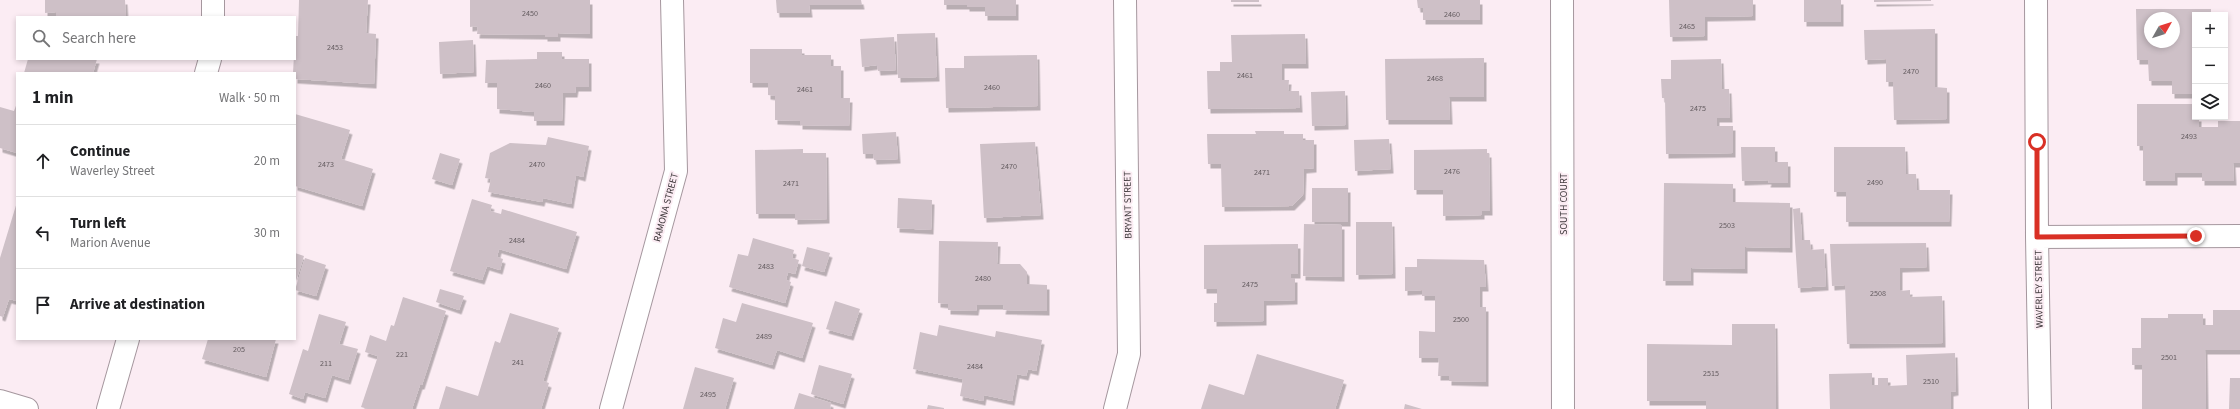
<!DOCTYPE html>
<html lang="en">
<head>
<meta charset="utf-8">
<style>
	:root { --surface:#fff; --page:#f2f2f2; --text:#202124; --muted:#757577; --line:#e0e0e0 }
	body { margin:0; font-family:"Source Sans 3",sans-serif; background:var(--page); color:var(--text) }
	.controls { position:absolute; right:12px; top:12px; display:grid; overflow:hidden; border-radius:0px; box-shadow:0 2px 6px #0003 }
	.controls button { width:36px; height:36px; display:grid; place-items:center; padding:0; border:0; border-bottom:1px solid var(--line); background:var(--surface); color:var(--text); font:20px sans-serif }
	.compass { position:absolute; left:2144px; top:12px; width:36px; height:36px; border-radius:50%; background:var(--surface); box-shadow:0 2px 6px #0003; rotate:51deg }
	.stop { position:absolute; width:12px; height:12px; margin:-9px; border:3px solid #d93025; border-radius:50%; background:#fff }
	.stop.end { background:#d93025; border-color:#fff; box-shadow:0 1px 4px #0008 }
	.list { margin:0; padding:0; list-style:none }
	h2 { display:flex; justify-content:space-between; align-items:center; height:52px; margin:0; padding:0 16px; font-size:17px }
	h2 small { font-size:13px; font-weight:400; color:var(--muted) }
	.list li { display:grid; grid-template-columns:26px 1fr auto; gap:12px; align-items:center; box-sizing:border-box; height:72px; padding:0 16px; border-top:1px solid var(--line) }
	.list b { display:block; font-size:15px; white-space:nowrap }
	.list p { margin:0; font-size:13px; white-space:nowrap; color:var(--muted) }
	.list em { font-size:13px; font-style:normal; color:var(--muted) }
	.icon { flex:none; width:22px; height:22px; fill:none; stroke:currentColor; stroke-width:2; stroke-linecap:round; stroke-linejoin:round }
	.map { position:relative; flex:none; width:2240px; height:409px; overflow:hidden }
	.search { position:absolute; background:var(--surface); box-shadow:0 2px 6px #0003; left:16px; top:16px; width:280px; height:44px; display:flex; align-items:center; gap:10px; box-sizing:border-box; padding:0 14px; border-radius:0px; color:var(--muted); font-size:15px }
	.panel { position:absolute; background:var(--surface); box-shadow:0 2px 6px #0003; left:16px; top:72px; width:280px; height:268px; border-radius:0px }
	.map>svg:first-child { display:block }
</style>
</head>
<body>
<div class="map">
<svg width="2240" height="409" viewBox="0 0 2240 409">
	<defs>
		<filter id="shadow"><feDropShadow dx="2.5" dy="4.5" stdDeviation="0" flood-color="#0004"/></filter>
	</defs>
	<rect width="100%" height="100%" fill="#fbecf3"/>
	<path fill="#cec0c7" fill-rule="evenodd" filter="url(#shadow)" d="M45,0H125L126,17H56V12L45,13Z
		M299,0H368L366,33L376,34L374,84L295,79V73H293L295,36H298Z
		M470,0H590V34L558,33V37H545V35L477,34L478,26L470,27Z
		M776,0H861L862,5H809L810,13H777Z
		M944,0H1016V16H985V7H967V5H944Z
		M1231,0H1259V2H1231Z
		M1417,0H1480V20H1423V8H1418Z
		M1669,0H1753V16L1705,17V36L1670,37Z
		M1804,0H1841V22H1804Z
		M1874,0H1931V1L1874,2Z
		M2136,9H2211V15H2195V94H2172V81H2149L2148,60H2137ZM2150,18H2174V42H2150Z
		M1935,29V87L1947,88V119L1894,120L1893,82H1886V59L1865,60L1864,30Z
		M935,33L937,77L898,78L897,34Z
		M1305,34L1306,64H1282V80H1289L1288,91H1299L1300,108L1208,109L1207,71H1220V62H1232L1231,35Z
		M894,37L896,70L878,71L877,65L862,67L860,39Z
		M473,40L474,72L440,74L439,42Z
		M750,49H802V55H831V66H841V98H850L849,126L800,125V121L775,120V96L768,95V83H750Z
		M537,52H562V59H589V87H576L575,93H563L562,121H534V112L497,109V83H485L486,60L537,59Z
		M1037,55L1038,106L946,108L945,68H964V56Z
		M1484,58V97H1449L1450,120H1386L1385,59Z
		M28,59H97L93,73H24Z
		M1721,59L1722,89H1729L1730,118H1717V126H1733V153L1666,154L1665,98H1662L1661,79H1671V60Z
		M1345,91L1346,125L1312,126L1311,92Z
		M17,103V153L0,148V107L14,111Z
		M2137,104H2195V117H2199V127H2218V121H2240V163H2233L2234,181H2202V173H2175V181H2143V146H2137Z
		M295,114L350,130L341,159L373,169L362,206L295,186Z
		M1255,131H1284V134H1303V140H1314V168L1304,169L1303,195L1292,206L1222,207L1221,164H1208L1207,134H1256Z
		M896,132L898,159L874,160L873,154H863L862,134Z
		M548,137L589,146L583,177L576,175L571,204L543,198L542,202L488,192L491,179L485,178L490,153L510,143L546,145Z
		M1389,139L1391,169L1355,171L1354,140Z
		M1035,142L1041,215L984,218L980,144Z
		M1741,147H1775V162H1788V183H1768L1769,180L1742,181Z
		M1834,147H1905L1906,174H1916L1917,190H1950L1949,222H1846V192H1834Z
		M803,149V153H826L827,219L795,220V214H756L755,150Z
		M1487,149V153H1489L1490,211H1482V215L1443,216V190H1414V150Z
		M440,153L460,159L452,185L432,179Z
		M1664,183L1733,184V202L1790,203V248L1745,247V269L1691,268V281H1663Z
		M1312,188H1348V222H1312Z
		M898,198L932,200L931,230L897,228Z
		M472,199L492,205L490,211L501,214L502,209L577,232L566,269L499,249L497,257L503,259L500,270L487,266L482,280L450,271Z
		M17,202V301L9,299L3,317L0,316V258Z
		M1800,208L1802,240H1810L1811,250L1824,249L1826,286L1798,288L1793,209Z
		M1356,222H1392L1393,274L1356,275Z
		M1304,224L1342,225V277L1303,276Z
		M753,238L794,250L792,258L799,260L795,274L788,272L786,280L791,282L785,303L729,287L738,254L748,256Z
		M939,241L998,242L997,264H1020L1027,272V284L1047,285V311L1003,310L1004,305H977L976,311L948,310V304L938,303Z
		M1926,243L1927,267L1900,268V291L1910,290V297L1942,296L1943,343L1847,344L1845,285L1832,286L1830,244Z
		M1298,244V274H1291V278H1295V300L1264,301V321L1214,322V303H1217V289H1204V245Z
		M807,247L830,253L824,272L802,266Z
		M295,253L304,256L296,281H295Z
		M305,258L326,265L316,296L295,290Z
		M1417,259L1484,260L1486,287H1480V307H1486V382L1449,381V376H1438L1439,358H1419V331L1435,332V296H1422V290L1405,291V267H1417Z
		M440,289L464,296L459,310L436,302Z
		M403,297L446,311L422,385H420L412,409H368L361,407L378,356L365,352L370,335L386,341L391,325L394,326Z
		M835,301L860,309L851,336L826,329Z
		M742,303L813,323L802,358L777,350L772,365L715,348L723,318L736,322Z
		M2213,310H2240V350H2205L2206,409H2142V365H2132V348H2141V318H2168V314H2203V325H2213Z
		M510,313L559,328L543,381L549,383L541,409H439L446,386L478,396L495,341L500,343Z
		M319,314L346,322L339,344L358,349L348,380L332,375L325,398L305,392L303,399L289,394L303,349L308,351Z
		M1732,324H1775L1776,409H1706V401H1647V344L1732,345Z
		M939,325L995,337L996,331L1042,340L1036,371L1028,369L1026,376L1017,374L1012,401L984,395L983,401L960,396L963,379L913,369L920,332L937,336Z
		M208,339H276L266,377L202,359Z
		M1955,353L1956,391L1951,392V409H1830L1829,374L1872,373V385H1878V378H1888V386L1907,385L1906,355Z
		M1257,354L1344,380L1335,409H1201L1209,384L1244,395Z
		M819,365L852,374L843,404L811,394Z
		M695,367L734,378L725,409H683Z
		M2230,378H2240V409H2229Z
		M799,393L831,403L830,409H794Z
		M1405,404L1422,409H1404Z
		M928,405L944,408V409H927Z"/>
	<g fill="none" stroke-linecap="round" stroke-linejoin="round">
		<g stroke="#a5979e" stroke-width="24">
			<path id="street" d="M213,0V17
				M1562,0L1563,409
				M2036,0L2037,237L2040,409
				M206,73L210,59
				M2037,237L2240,236
				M0,401L27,409
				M108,409L128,339
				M611,409L676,171L672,0
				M1115,409L1129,354L1125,0"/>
		</g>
		<use href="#street" stroke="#fff" stroke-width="22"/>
	</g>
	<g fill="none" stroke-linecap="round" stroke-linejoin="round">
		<path stroke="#d93025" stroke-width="5" d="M2037,142V237L2196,236"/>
	</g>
	<g text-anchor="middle" stroke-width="4" stroke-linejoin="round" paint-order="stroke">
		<g font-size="8" fill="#635b5f">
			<text x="530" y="16">2450</text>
			<text x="1452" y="17">2460</text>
			<text x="1687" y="29">2465</text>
			<text x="335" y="50">2453</text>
			<text x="1911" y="74">2470</text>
			<text x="1245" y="78">2461</text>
			<text x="1435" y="81">2468</text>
			<text x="543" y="88">2460</text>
			<text x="992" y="90">2460</text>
			<text x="805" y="92">2461</text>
			<text x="1698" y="111">2475</text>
			<text x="2189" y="139">2493</text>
			<text x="326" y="167">2473</text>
			<text x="537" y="167">2470</text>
			<text x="1009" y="169">2470</text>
			<text x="1452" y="174">2476</text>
			<text x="1262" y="175">2471</text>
			<text x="1875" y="185">2490</text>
			<text x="791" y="186">2471</text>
			<text x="1727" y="228">2503</text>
			<text x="517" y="243">2484</text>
			<text x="766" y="269">2483</text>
			<text x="983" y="281">2480</text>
			<text x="1250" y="287">2475</text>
			<text x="1878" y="296">2508</text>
			<text x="1461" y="322">2500</text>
			<text x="764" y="339">2489</text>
			<text x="239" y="352">205</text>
			<text x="402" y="357">221</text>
			<text x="2169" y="360">2501</text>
			<text x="518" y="365">241</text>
			<text x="326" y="366">211</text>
			<text x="975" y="369">2484</text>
			<text x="1711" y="376">2515</text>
			<text x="1931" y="384">2510</text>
			<text x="708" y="397">2495</text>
		</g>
		<g font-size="10" fill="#3f393c" stroke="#fbecf3">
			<text transform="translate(1563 204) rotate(-90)" y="4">SOUTH COURT</text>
			<text transform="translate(1127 205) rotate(-91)" y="4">BRYANT STREET</text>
			<text transform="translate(665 207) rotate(-75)" y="4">RAMONA STREET</text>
			<text transform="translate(2038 289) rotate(-91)" y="4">WAVERLEY STREET</text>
		</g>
	</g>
</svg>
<div class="controls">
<button>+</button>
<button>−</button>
<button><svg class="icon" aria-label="layers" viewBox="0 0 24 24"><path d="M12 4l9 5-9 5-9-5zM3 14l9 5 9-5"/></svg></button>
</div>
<svg class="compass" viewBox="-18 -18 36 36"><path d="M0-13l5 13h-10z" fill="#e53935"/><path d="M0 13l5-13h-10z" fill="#757577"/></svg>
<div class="stop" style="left:2037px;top:142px"></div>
<div class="stop end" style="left:2196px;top:236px"></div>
<div class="search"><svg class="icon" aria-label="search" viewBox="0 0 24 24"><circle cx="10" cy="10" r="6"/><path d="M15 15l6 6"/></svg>Search here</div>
<section class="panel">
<h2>1 min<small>Walk · 50 m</small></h2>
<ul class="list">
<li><svg class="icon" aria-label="ahead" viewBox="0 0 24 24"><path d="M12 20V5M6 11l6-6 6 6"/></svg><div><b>Continue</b><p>Waverley Street</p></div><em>20 m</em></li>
<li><svg class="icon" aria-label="left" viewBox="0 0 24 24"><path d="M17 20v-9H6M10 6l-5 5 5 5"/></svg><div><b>Turn left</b><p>Marion Avenue</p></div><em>30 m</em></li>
<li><svg class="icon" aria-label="arrive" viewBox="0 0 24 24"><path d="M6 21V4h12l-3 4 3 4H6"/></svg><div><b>Arrive at destination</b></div></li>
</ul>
</section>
</div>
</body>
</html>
